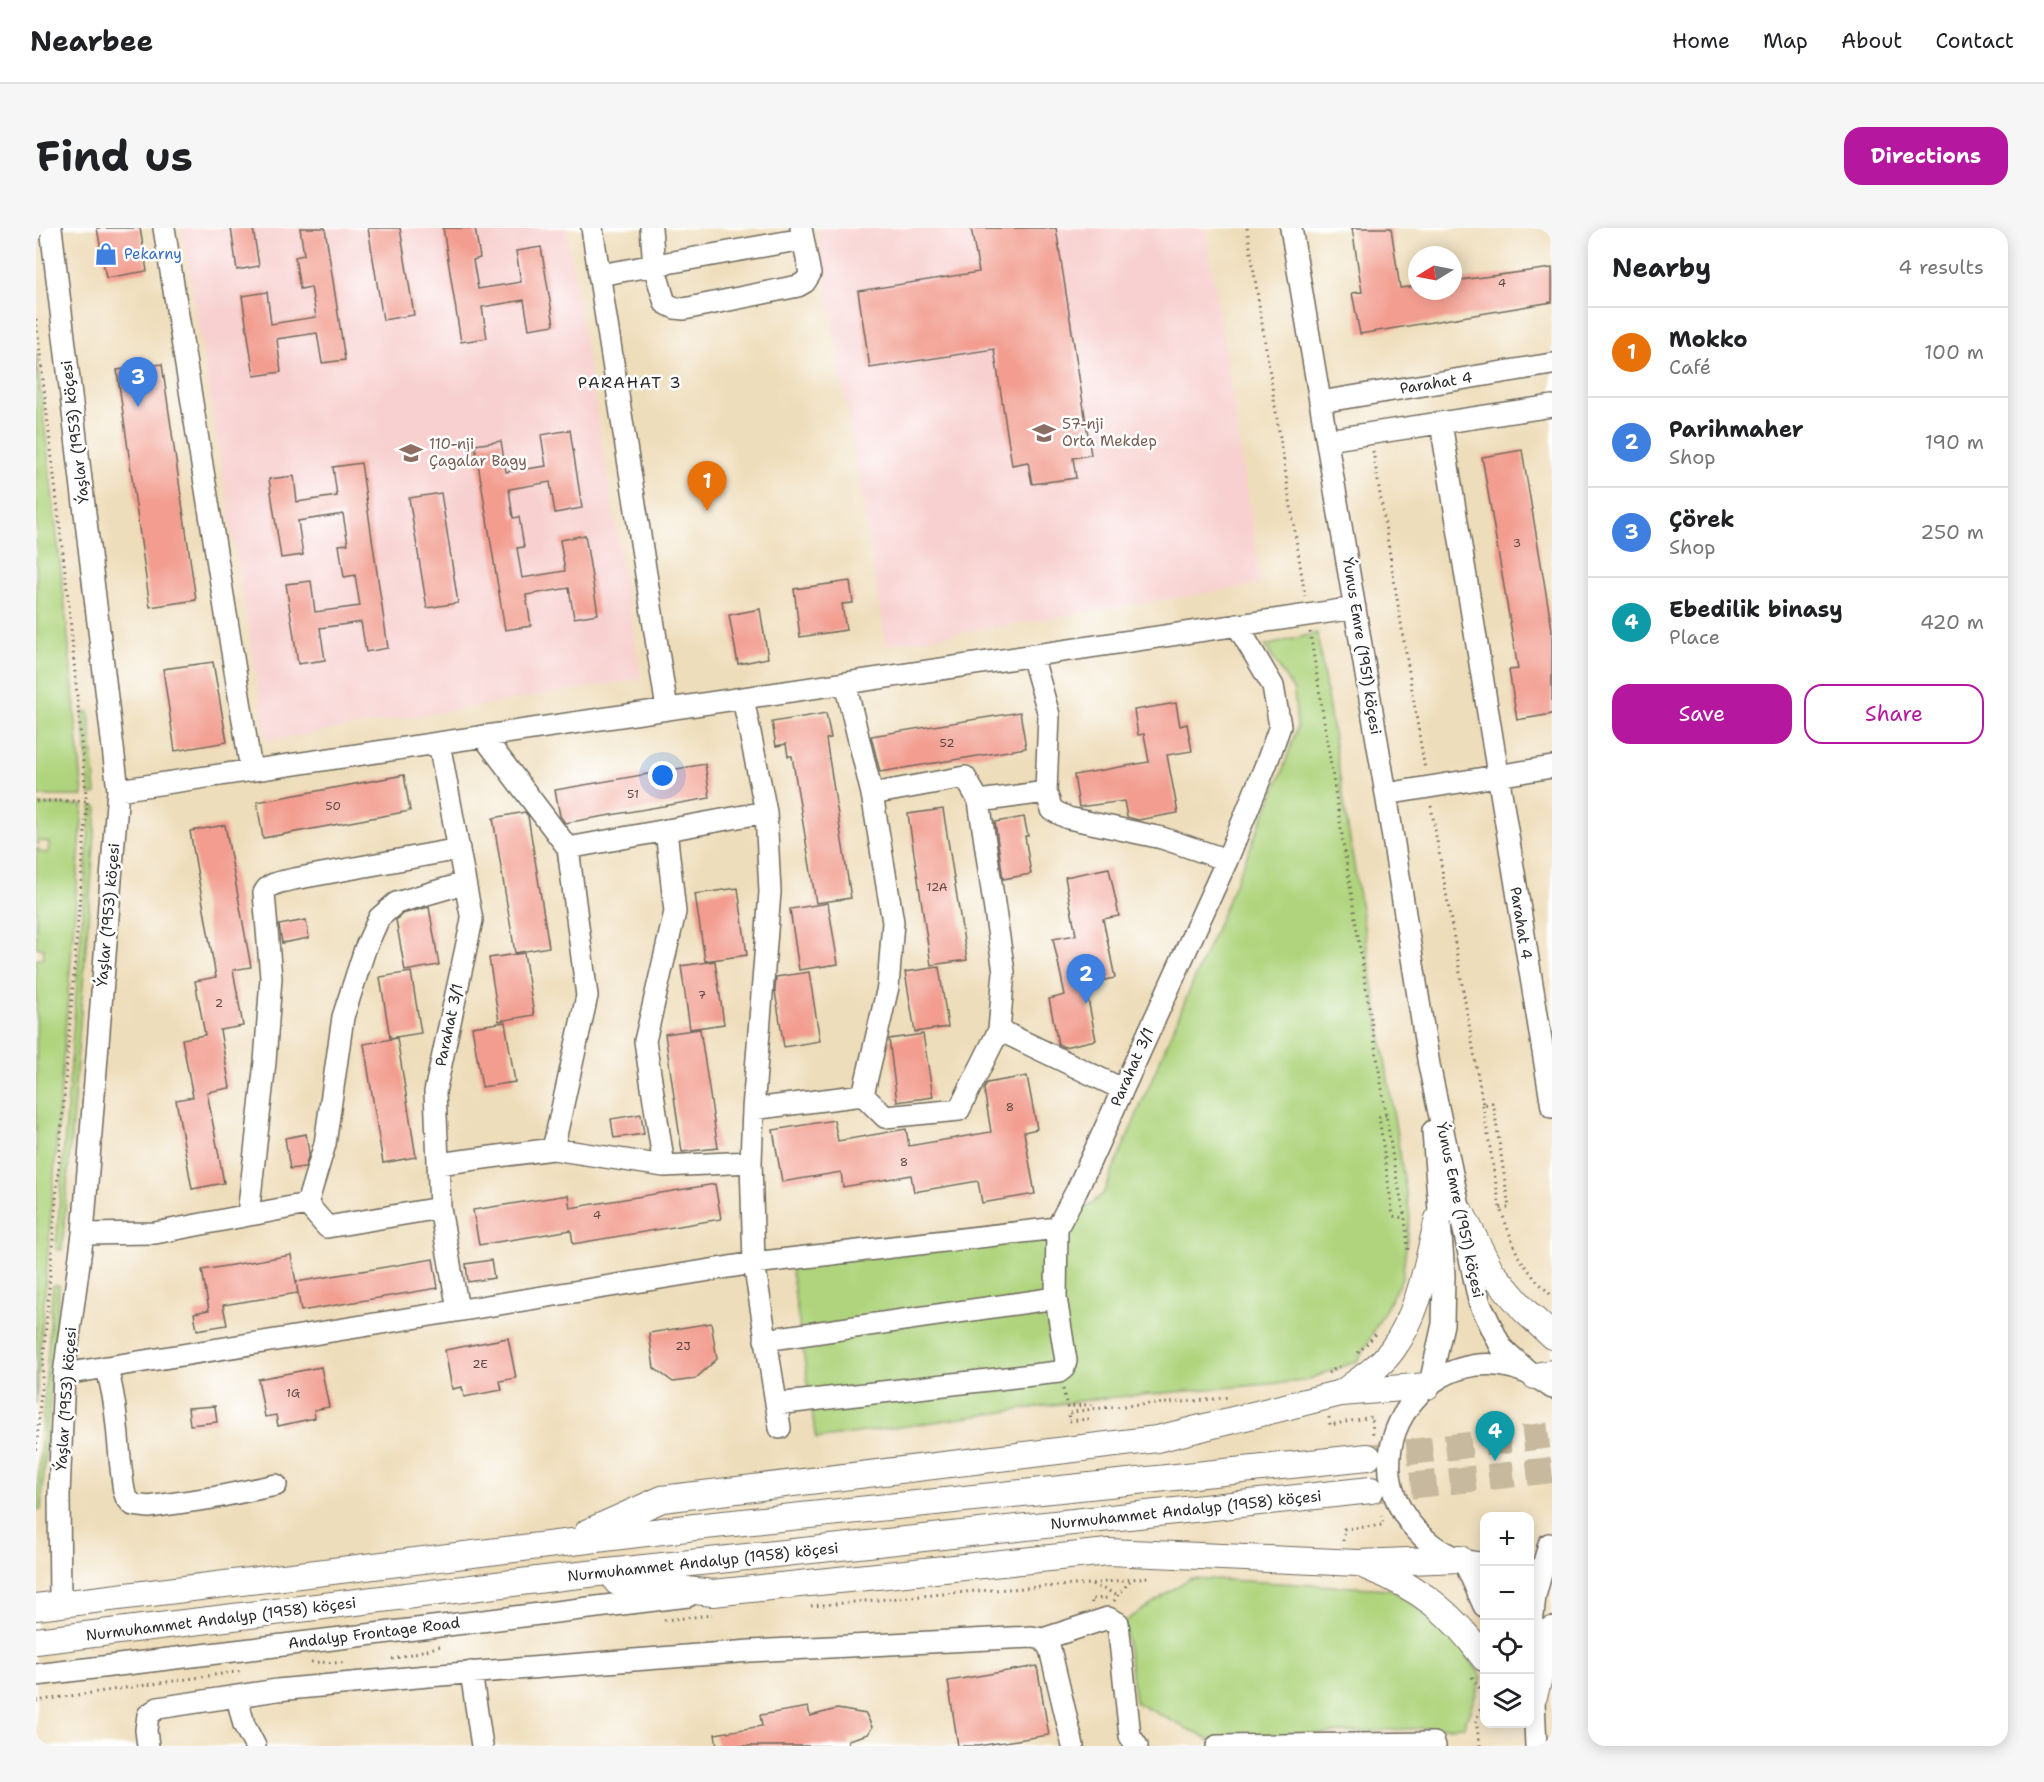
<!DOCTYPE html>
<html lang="en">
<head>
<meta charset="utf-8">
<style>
	:root { --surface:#fff; --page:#f6f6f6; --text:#202124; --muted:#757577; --line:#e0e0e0; --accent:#b5179e }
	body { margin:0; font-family:"Shantell Sans",sans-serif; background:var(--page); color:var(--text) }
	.controls { position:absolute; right:18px; bottom:18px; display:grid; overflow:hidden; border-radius:12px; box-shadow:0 3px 15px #0003 }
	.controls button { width:54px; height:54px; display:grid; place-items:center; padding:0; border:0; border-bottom:2px solid var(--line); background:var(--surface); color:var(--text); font:30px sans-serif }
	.compass { position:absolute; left:1372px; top:18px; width:54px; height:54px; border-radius:50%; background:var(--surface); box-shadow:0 3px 15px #0003; rotate:260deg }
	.you { position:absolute; left:627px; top:548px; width:21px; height:21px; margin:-15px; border:4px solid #fff; border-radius:50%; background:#1a73e8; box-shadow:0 0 0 9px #1a73e833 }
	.badge { display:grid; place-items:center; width:39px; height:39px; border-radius:50%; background:var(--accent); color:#fff; font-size:20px; font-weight:700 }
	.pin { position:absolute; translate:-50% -50px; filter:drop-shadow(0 2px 3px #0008) }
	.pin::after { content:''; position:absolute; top:32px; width:21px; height:18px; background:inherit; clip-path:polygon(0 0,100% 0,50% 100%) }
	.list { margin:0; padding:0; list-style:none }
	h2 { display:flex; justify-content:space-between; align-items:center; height:78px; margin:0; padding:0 24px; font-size:26px }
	h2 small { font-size:20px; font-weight:400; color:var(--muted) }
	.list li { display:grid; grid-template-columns:39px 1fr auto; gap:18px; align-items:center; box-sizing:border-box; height:90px; padding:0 24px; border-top:2px solid var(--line) }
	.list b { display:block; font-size:22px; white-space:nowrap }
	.list p { margin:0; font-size:20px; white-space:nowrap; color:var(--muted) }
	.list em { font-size:20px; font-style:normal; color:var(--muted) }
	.actions { display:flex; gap:12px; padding:18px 24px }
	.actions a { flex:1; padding:14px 0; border:2px solid var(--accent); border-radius:18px; text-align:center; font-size:21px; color:var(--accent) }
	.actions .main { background:var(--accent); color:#fff }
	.icon { flex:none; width:33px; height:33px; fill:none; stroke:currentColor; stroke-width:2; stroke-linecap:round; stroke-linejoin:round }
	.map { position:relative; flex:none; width:1516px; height:1518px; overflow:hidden; border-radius:18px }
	header { display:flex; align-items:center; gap:36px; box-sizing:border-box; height:84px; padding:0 30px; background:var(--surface); border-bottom:2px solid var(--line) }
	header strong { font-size:28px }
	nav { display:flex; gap:33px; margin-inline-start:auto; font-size:21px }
	.intro { display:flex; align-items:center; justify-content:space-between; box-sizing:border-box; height:144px; padding:0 36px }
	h1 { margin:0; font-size:42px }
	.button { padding:15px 27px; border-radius:18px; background:var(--accent); color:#fff; font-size:21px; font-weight:700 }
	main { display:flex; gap:36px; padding:0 36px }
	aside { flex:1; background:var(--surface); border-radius:18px; box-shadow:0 3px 15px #0003 }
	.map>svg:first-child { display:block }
</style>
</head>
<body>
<header>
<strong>Nearbee</strong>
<nav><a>Home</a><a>Map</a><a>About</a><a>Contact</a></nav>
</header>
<div class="intro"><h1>Find us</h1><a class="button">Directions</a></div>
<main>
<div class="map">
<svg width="1516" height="1518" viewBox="0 0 1516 1518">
	<rect width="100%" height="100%" fill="#fff"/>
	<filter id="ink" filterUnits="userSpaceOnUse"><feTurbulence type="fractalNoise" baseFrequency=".0167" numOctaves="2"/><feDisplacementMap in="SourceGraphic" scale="12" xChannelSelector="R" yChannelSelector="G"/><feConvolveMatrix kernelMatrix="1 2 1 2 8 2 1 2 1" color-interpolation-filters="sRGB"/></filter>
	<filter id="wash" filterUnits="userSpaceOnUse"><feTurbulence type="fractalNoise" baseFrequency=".008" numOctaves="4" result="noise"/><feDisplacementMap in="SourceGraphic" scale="24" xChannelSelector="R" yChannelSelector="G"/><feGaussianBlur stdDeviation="1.35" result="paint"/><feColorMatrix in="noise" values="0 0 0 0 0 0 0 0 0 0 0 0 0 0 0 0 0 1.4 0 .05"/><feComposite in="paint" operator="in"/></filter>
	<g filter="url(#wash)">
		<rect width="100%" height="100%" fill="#eeddba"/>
		<path fill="#f7d0cf" d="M146,0H530L605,451L231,513Z
			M781,0H1170L1225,356L850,417Z"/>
		<path fill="#afd47d" stroke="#6d8054" stroke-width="1.5" d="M0,124L29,379L47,568H0Z
			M1281,405L1374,989L1366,1050L1322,1133L1268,1153L1058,1171L780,1211L754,1034L1032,994L1067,966L1246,545L1261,499L1258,463L1229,418Z
			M47,484H53L60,566L54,567Z
			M0,577H47L0,1176V731H6L8,721L0,719V620L3,621V624L12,625L13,614L4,613L3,616H0Z
			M55,578L61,579L26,1022L20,1021Z
			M17,1057H23L5,1282L0,1281Z
			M1154,1350L1354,1361L1412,1401L1446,1449L1428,1498L1173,1512L1099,1474L1088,1394Z"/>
		<g id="blocks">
			<path fill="#f29d8f" d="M61,0H104L111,43L70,50Z
				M195,0H217L223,38L201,42Z
				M264,0H289L309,132L286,135L281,105L241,111L245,144L218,148L206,68L231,64L235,96L280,89L275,59L264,61L259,29L268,27Z
				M332,0H364L378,87L347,92Z
				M407,0H439L444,30L437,32L442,61L485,54L480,23L505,19L518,97L493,101L488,72L446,79L451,110L425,114Z
				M935,0H1020L1055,227L1037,230L1040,250L996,256L992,234L976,237L958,121L834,140L822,63L943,44Z
				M1316,0H1355L1364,60L1381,58V63H1417V53L1516,40V74L1324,106L1316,65L1326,64Z
				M126,136L160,372L114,379L81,142Z
				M534,202L546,280L519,285L514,254L473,261L477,290L483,289L488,319L481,320L486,350L529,343L524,312L549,307L562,386L538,390L533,360L490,367L495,398L469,402L439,217L465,213L470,244L510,238L505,207Z
				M1486,222L1516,401V486L1481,492L1473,442L1482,441L1446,229Z
				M325,235L352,420L330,424L325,394L284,400L289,432L262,436L250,356L275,353L279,384L324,378L319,347L308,349L303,317L312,316L307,286L262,293L267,327L245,330L233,251L258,248L261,274L301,268L297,239Z
				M405,265L422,375L391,380L373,270Z
				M814,353L817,375L806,376L810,402L764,409L758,361Z
				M724,381L732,430L702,436L693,387Z
				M177,434L191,514L139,523L127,441Z
				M1140,475L1144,498L1151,496L1156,523L1131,527L1142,585L1102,592L1091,589L1088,573L1043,579L1038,547L1113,534L1108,506L1102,507L1098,482Z
				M984,484L990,520L844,544L835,508Z
				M790,485L795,510L790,511L815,670L780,675L756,528H752L750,516L740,518L736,494Z
				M669,536L674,570L529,595L524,588L519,562Z
				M368,547L374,583L227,610L221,574Z
				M907,581L931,732L895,737L872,586Z
				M489,584L492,588L513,719L479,725L457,590Z
				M988,589L992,608H989L995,646L967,651L959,594Z
				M189,597L215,739L197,742L207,798L184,802L194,860L171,864L188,955L156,961L140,872L157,869L146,811L169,807L159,753L180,749L154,603Z
				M1073,640L1083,688L1067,691L1079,750L1049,756L1060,812L1028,819L1022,816L1013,771L1029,767L1017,711L1040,707L1029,649Z
				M702,660L711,727L669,733L659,666Z
				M792,675L802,736L763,742L754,681Z
				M393,679L403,737L369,743L360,692L366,686Z
				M270,692L273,710L246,715L243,697Z
				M488,725L498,787L463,793L453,730Z
				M679,733L688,796L654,801L645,738Z
				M903,739L912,799L879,804L869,744Z
				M375,744L385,805L354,810L344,749Z
				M773,744L784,813L748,819L739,763L740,749Z
				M469,794L479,854L446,859L436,799Z
				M664,801L682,920L646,924L629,806Z
				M887,806L897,869L861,874L853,811Z
				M361,810L380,929L347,935L328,816Z
				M991,848L1001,901L988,904L999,966L946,975L942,953L878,964L875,947L807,959L805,944L746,954L737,902L798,892L802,913L870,901L873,918L955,904L948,861L951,855Z
				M605,886L608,906L578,910L575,891Z
				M270,906L273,925L269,939L254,941L249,910Z
				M679,956L685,991L537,1016L535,1002L443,1017L437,982L532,967L534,980Z
				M255,1027L262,1065L187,1077L191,1097L161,1102L158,1085L173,1082L166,1042Z
				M397,1031L402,1060L265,1083L260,1054Z
				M455,1032L458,1050L432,1054L430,1036Z
				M675,1095L681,1131L659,1151L637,1154L618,1140L613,1105Z
				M472,1110L480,1150L464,1153L466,1162L428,1169L426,1159L416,1161L409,1122Z
				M285,1139L293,1179L278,1182L279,1190L242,1198L240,1187L229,1189L222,1151Z
				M179,1178L181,1194L154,1197L152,1180Z
				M1001,1438L1013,1507L942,1518H922L912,1453Z
				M772,1479L774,1488L801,1481L830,1486L836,1499L832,1506L812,1512L813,1518H681L679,1506L726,1498L724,1487Z"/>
		</g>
	</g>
	<g filter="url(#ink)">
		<use href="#blocks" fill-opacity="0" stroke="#6f695d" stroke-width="1.5"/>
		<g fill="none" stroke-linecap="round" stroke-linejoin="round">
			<path stroke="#c7b99d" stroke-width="26" stroke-dasharray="26 13" stroke-linecap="butt" d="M1332,1229L1516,1207
				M1336,1262L1516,1242"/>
			<g stroke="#6f695d" stroke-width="24">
				<path id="minor" d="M15,0L82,562L47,1006L28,1146L23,1267L24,1376
					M128,0L215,542
					M556,0L631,481
					M615,0L618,38L629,75L639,80L648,81L762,58L769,54L774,46L765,0
					M1255,0L1350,566L1393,837L1443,1073L1465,1119L1495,1146
					M563,47L767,11
					M1284,174L1516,136
					M1405,195L1516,879
					M1291,212L1516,178
					M809,455L836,566L857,694L852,759L827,867
					M707,470L730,584L734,664L717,881L715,934L718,1035L744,1200
					M447,508L532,620L730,584
					M403,515L436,692L399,864L404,980L422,1082
					M82,562L1319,380
					M1010,564L1016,582L1032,590L1126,610L1191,632
					M836,566L929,549L943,573
					M1350,566L1516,539
					M963,802L1086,861
					M717,881L827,867L849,889L923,882L963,802L968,744L943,573L1010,564L1013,487L996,427
					M517,921L551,768L532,620
					M402,936L517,921L628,938L715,934
					M628,938L609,813L639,684L630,602
					M271,976L289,916L307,789L329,721L343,690L360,675L429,655
					M212,987L229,834L235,750L228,665C233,654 247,654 258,651L423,621
					M47,1006L119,1005L271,976L291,999L404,980
					M729,1112L1020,1070L1021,1000
					M70,1139C83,1179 81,1221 88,1263L90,1269L97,1277L113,1279L176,1270L240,1257
					M28,1146L718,1035L1021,1000L1041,962L1191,632L1231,534L1244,498L1237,458L1201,397
					M1394,1156L1407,1096L1408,1047L1397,903
					M740,1176L1023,1144L1028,1140L1030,1133L1020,1070
					M1428,1333L1448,1378
					M1448,1335C1425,1335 1403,1324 1387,1309C1295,1223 1411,1080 1516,1160
					M1007,1411L1072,1390L1082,1395L1094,1508L1101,1518
					M435,1444L446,1518
					M0,1447L652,1368
					M201,1469L208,1497L219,1518
					M112,1518L110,1502L112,1487L122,1480L241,1462L392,1448L714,1423L996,1409L1007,1411L1014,1421L1037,1518
					M1181,1518L1398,1515L1399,1518
					M1500,1518L1495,1407L1499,1368L1513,1316"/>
			</g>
			<g stroke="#6f695d" stroke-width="28">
				<path id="major" d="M1426,986L1455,1043L1489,1083L1516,1108
					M1499,1148L1516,1145
					M1306,1165C1323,1152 1343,1140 1356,1122C1384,1084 1391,1035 1402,991
					M552,1304L626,1271L1121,1211L1305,1165L1391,1158
					M1331,1339C1384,1360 1415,1384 1448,1430
					M581,1354L677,1365L1072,1324L1322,1335L1424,1331
					M0,1379L659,1299L1332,1229
					M0,1413L534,1348L1335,1262
					M1498,1468L1516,1402"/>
			</g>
			<path stroke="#6f695d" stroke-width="3" stroke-dasharray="1.5 4.5" stroke-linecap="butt" d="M1211,0L1269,368
				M0,91L33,378L51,578L0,1226
				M1337,223L1389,542
				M1274,404L1358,937L1369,990L1372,1022
				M0,573H51
				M1395,578L1447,877L1456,875L1458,880L1473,980H1464
				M1447,877L1464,980L1482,1028L1499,1051L1516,1068
				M1350,887L1343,889L1357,988L1368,990
				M1322,1125L1340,1106
				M1292,1145L1305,1138
				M1027,1161L1031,1179L1057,1176L1058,1180
				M1293,1189L1294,1197L1336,1189L1337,1209
				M1053,1191L1033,1193L1032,1185C1085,1175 1140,1177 1193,1169
				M1307,1313L1308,1301L1347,1297L1345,1284
				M1056,1357L1083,1367
				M1078,1373L1096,1350
				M1056,1375L1055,1371L1073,1370
				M775,1378L940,1363L1054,1356L1112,1349
				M628,1392L676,1387
				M356,1431L405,1418
				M275,1434L311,1435
				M1436,1449L1445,1462L1447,1474L1440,1493L1444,1518
				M0,1473L206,1443"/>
			<use href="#minor" stroke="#fff" stroke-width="21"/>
			<use href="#major" stroke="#fff" stroke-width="26"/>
		</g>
	</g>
	<defs>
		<g id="shop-bare" transform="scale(1.8)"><path d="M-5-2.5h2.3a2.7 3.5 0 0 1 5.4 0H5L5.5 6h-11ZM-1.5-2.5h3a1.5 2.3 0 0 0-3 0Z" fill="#3f7fe0" stroke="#fff" stroke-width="2.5" paint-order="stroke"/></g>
		<g id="school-bare" transform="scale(1.8)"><path d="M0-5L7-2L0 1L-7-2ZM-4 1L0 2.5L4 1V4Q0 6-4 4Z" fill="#8d6e63" stroke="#fff" stroke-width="2.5" paint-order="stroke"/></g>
	</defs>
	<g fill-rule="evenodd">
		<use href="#shop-bare" x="70" y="26"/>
		<use href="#school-bare" x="1008" y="205"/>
		<use href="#school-bare" x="375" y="225"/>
	</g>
	<g text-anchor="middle" stroke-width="5" stroke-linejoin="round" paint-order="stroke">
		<g font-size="12" fill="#5d4844">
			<text x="1466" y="59">4</text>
			<text x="1481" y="319">3</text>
			<text x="911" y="519">52</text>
			<text x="597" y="570">51</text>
			<text x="297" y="582">50</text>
			<text x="901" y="663">12A</text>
			<text x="666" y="771">7</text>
			<text x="183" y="779">2</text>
			<text x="974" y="883">8</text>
			<text x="868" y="938">8</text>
			<text x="561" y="991">4</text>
			<text x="647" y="1122">2J</text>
			<text x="444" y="1140">2E</text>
			<text x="257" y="1169">1G</text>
		</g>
		<g font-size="15" fill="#366cbe" stroke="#fff" text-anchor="start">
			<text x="88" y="31">Pekarny</text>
		</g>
		<g font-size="15" fill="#2b2b2b" stroke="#fff">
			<text transform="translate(1400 155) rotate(-9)" y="5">Parahat 4</text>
			<text transform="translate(39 204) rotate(-97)" y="5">Ýaşlar (1953) köçesi</text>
			<text transform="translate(1326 418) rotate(81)" y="5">Ýunus Emre (1951) köçesi</text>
			<text transform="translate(72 687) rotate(-85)" y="5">Ýaşlar (1953) köçesi</text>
			<text transform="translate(1485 695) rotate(81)" y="5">Parahat 4</text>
			<text transform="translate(413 797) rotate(-78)" y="5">Parahat 3/1</text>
			<text transform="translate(1096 839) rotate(-66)" y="5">Parahat 3/1</text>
			<text transform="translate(1424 982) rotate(78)" y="5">Ýunus Emre (1951) köçesi</text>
			<text transform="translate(30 1171) rotate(-86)" y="5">Ýaşlar (1953) köçesi</text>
			<text transform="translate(1150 1282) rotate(-6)" y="5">Nurmuhammet Andalyp (1958) köçesi</text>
			<text transform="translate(667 1334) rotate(-6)" y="5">Nurmuhammet Andalyp (1958) köçesi</text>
			<text transform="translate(185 1391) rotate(-7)" y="5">Nurmuhammet Andalyp (1958) köçesi</text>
			<text transform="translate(338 1405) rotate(-7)" y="5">Andalyp Frontage Road</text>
		</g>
		<g font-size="15" fill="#785e54" stroke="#fff" text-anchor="start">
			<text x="1026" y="201">57-nji<tspan x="1026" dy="17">Orta Mekdep</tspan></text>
			<text x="393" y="221">110-nji<tspan x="393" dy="17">Çagalar Bagy</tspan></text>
		</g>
		<g font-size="16" letter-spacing="1.5" fill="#2b2b2b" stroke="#fff">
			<text x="594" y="160">PARAHAT 3</text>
		</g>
	</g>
</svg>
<div class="controls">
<button>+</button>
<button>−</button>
<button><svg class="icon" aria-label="locate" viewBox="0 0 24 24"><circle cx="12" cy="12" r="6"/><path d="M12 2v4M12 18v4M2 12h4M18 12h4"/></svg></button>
<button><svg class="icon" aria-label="layers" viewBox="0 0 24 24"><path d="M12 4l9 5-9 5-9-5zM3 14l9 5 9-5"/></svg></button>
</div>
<svg class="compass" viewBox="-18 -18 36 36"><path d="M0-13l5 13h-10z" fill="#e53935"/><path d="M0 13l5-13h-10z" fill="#757577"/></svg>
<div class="you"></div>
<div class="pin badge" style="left:671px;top:283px;background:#e8710a">1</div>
<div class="pin badge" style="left:1050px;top:776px;background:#3f7fe0">2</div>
<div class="pin badge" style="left:102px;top:179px;background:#3f7fe0">3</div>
<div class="pin badge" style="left:1459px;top:1233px;background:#0f9aa8">4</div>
</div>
<aside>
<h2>Nearby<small>4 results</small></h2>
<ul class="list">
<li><span class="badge" style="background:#e8710a">1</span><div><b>Mokko</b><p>Café</p></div><em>100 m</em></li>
<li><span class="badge" style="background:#3f7fe0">2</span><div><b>Parihmaher</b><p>Shop</p></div><em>190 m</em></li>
<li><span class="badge" style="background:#3f7fe0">3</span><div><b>Çörek</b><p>Shop</p></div><em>250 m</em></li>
<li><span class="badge" style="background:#0f9aa8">4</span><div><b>Ebedilik binasy</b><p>Place</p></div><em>420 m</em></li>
</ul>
<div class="actions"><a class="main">Save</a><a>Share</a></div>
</aside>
</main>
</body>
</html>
